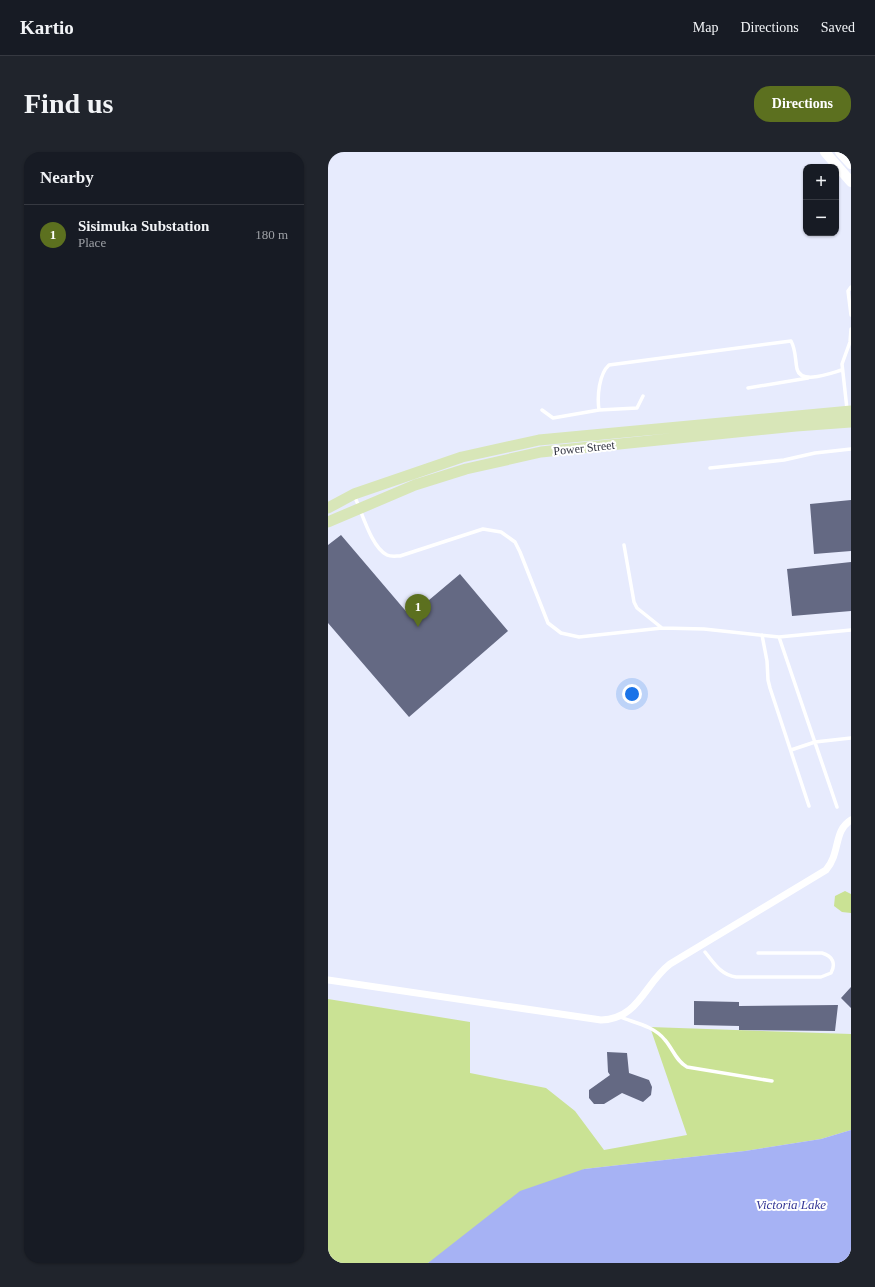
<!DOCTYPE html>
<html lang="en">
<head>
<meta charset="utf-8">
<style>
	:root { --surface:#171b24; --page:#20242c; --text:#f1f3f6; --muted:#9ea1a6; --line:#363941; --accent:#5c701f }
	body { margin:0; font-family:Georgia,serif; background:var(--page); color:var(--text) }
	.controls { position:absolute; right:12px; top:12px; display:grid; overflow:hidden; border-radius:8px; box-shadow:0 1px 3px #0004 }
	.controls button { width:36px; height:36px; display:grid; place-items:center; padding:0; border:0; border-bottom:1px solid var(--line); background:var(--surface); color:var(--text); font:20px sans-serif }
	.you { position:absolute; left:304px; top:542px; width:14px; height:14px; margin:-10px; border:3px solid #fff; border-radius:50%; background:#1a73e8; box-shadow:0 0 0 6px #1a73e833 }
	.badge { display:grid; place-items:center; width:26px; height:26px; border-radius:50%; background:var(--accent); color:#fff; font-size:13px; font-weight:700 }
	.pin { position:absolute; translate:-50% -33px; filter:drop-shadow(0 1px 2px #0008) }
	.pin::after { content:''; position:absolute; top:21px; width:14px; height:12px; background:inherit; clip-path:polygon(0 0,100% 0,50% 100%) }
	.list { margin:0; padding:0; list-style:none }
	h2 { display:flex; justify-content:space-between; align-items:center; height:52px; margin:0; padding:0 16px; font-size:17px }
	h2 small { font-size:13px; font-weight:400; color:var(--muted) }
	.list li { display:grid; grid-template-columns:26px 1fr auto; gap:12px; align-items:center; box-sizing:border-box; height:60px; padding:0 16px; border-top:1px solid var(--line) }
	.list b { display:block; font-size:15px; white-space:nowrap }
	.list p { margin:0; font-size:13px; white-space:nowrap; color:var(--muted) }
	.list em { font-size:13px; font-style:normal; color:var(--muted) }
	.map { position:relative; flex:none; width:523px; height:1111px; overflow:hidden; border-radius:16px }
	header { display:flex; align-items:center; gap:24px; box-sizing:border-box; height:56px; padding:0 20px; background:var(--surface); border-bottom:1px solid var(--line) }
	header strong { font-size:19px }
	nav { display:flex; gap:22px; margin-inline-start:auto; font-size:14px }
	.intro { display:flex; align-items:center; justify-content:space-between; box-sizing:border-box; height:96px; padding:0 24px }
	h1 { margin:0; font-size:28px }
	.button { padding:10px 18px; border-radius:16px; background:var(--accent); color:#fff; font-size:14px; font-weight:700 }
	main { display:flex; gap:24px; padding:0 24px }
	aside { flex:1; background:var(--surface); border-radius:16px; box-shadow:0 1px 3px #0004 }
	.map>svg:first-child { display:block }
</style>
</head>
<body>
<header>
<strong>Kartio</strong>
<nav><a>Map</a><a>Directions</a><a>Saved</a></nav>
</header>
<div class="intro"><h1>Find us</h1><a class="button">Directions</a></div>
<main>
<aside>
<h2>Nearby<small></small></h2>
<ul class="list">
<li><span class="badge">1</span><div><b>Sisimuka Substation</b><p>Place</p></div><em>180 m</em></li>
</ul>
</aside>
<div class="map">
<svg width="523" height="1111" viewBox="0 0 523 1111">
	<rect width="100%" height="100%" fill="#e7ebfd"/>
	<path fill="#cae294" d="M517,739L523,742V761L514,760L506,754L507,744Z
		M0,847L142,870V921L218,936L247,959L276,998L359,983L322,875L523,882V978L493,987L417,999L256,1017L100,1111H0Z"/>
	<path fill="#a6b2f4" d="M523,978V1111H100L192,1039L256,1017L417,999L493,987Z"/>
	<path fill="#646983" d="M523,348V399L486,402L482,352Z
		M13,383L82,464L132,422L180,479L81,565L0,471V393Z
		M523,410V459L464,464L459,417Z
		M523,835V856L513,846Z
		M366,849L411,850V854L510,853L507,879L411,878V874L366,873Z
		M279,900L299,901L301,921L321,928L324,935L323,943L315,950L294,941L276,952H266L261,946V938L282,923L280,920Z"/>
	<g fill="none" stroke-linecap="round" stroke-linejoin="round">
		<path stroke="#fff" stroke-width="3.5" d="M523,135L520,139L523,163
			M420,236L480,226
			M315,244L309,256L271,258C269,244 271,222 281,213L463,189C468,198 467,207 469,217C473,233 503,221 514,218
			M519,257L514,212L522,190L523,177
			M214,258L225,266L271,258
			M382,316L456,308L487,301L523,297
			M26,343C34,360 43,395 59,403C63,405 68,404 72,404L155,377L173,380L187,390L192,400L220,471L233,481L251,485L334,476L376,477L451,485L523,478
			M296,393L306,450L309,456L334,476
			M434,483L439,509L440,528L442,536L481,654
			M451,485L509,655
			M463,598L487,590L523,586
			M377,800C386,811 393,823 408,825H493L503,821C508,812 505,804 494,801H430
			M292,865C307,871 326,874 337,888C345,897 348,909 359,915L444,929"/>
		<path stroke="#fff" stroke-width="7" d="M0,828L273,868C311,867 316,832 342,812L498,718C513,700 505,679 523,668"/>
		<path stroke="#fff" stroke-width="10" d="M497,0L523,30
			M512,0L523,12"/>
		<path stroke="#d8e6b8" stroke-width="11" d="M0,356L26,342L134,305L211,288L523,259
			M0,370L87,333L138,317L213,300L468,274L523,270"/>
	</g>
	<g text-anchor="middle" stroke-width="4" stroke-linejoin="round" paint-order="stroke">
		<g font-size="12" fill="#323440" stroke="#fff">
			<text transform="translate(256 296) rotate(-6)" y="4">Power Street</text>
		</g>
		<g font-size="13" font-style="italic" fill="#363896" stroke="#fff">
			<text x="463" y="1057">Victoria Lake</text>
		</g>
	</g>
</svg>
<div class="controls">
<button>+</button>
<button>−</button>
</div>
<div class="you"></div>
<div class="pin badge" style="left:90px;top:475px">1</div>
</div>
</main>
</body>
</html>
